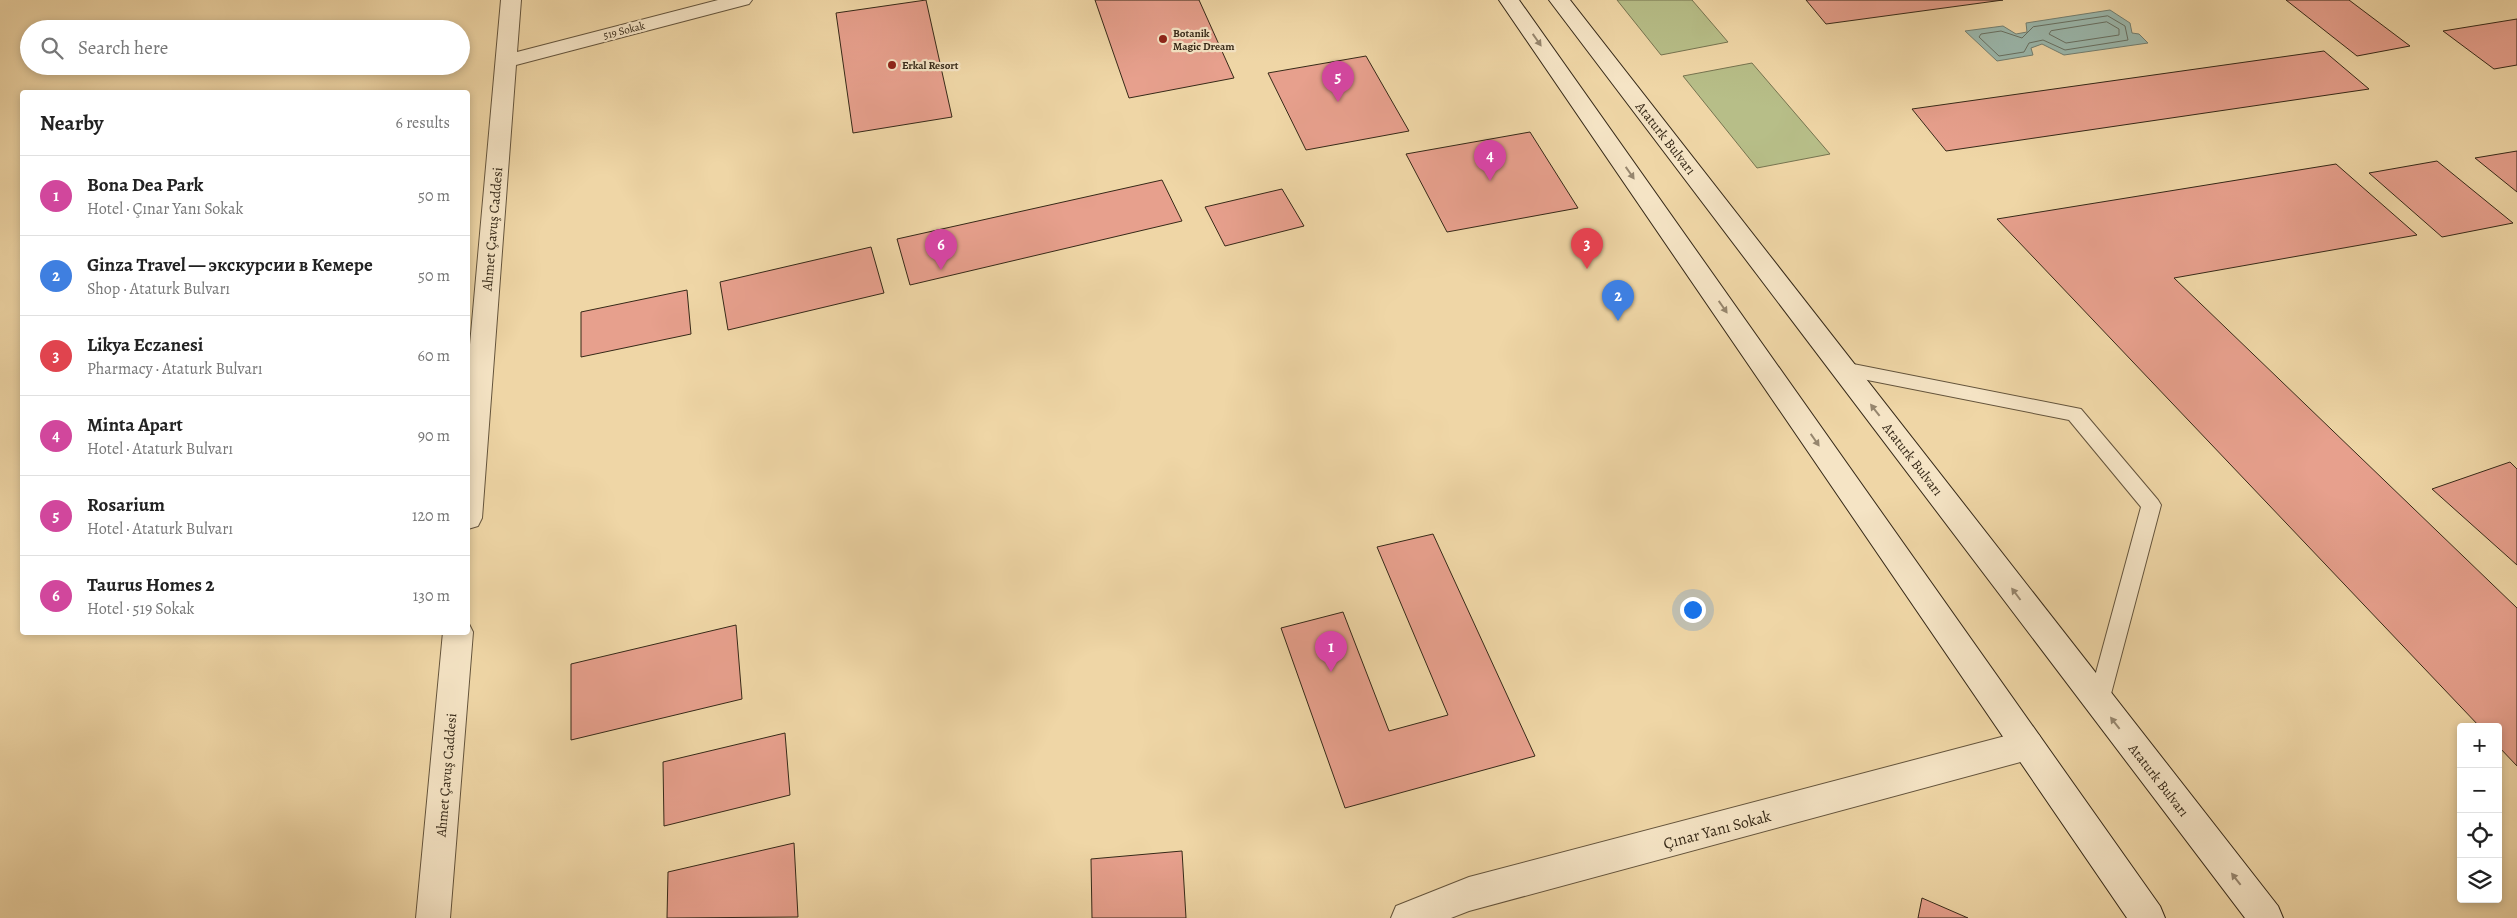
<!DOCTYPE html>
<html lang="en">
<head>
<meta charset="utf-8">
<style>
	:root { --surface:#fff; --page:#f6f6f6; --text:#222; --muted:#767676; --line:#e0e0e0; --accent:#7c3aed }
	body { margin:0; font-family:Alegreya,serif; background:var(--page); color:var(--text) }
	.controls { position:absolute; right:15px; bottom:15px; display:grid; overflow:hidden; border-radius:5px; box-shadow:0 2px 8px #0003 }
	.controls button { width:45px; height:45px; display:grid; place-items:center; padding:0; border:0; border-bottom:1px solid var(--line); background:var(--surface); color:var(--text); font:25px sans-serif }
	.you { position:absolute; left:1692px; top:609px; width:18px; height:18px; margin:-12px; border:4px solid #fff; border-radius:50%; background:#1a73e8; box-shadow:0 0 0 8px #1a73e833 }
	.badge { display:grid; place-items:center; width:32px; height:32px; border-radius:50%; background:var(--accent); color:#fff; font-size:16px; font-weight:700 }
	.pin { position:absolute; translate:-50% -41px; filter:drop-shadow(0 1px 2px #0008) }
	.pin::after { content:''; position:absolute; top:26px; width:18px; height:15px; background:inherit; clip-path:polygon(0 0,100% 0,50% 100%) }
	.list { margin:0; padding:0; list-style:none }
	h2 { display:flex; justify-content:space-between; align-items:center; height:65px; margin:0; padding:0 20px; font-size:21px }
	h2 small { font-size:16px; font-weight:400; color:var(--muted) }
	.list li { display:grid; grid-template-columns:32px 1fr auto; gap:15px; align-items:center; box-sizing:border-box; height:80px; padding:0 20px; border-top:1px solid var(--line) }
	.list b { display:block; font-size:19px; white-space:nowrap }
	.list p { margin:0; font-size:16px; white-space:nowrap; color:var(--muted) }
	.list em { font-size:16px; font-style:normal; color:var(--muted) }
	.icon { flex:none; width:28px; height:28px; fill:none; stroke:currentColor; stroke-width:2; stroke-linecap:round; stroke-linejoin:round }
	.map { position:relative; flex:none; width:2517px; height:918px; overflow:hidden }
	.search { position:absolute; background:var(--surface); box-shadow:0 2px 8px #0003; left:20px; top:20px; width:450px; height:55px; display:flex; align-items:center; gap:12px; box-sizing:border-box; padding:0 18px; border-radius:28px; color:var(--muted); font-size:19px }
	.panel { position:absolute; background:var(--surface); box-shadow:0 2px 8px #0003; left:20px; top:90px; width:450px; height:545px; border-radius:5px }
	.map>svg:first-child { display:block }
</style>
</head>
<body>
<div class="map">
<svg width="2517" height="918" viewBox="0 0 2517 918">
	<rect width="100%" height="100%" fill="#efd6a6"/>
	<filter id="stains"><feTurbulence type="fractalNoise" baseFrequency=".004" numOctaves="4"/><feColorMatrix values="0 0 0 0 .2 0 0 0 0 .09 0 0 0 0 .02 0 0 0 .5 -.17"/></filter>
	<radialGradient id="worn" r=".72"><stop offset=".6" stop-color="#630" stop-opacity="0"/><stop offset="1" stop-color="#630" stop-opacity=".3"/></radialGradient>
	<path fill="#b7be88" stroke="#767450" d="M1617,0H1692L1728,42L1661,55Z
		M1752,63L1830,154L1757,168L1683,76Z"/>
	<path fill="#9bb8ad" stroke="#737f71" d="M2110,10L2130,23L2132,33L2139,34L2148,43L2064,55L2042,44L2031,48L2033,55L1997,61L1965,31L2003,26L2016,34L2027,32L2026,23Z"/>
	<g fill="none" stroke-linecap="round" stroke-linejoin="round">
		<path stroke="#687062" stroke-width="1" d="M2108,16L2125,26L2128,40L2065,50L2043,40L2029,43L2024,52L1999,56L1979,37L1981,34L2001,31L2022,38L2033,27Z
			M2107,22L2119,29V35L2066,43L2049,34L2051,31Z"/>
	</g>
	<path fill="#e7a08d" stroke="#362918" d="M926,0L952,117L853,133L836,13Z
		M1095,0H1199L1234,78L1129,98Z
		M1806,0H2003L1826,24Z
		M2286,0H2349L2410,46L2357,56Z
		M2517,19V65L2494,69L2443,31Z
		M2324,51L2369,89L1946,151L1912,109Z
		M1366,56L1409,131L1306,150L1268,73Z
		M1530,132L1578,208L1447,232L1406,154Z
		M2517,151V192L2475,158Z
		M2437,161L2513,223L2442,237L2369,173Z
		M2336,164L2417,235L2174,278L2517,608V766L2498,746V727H2480L1997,219Z
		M1162,180L1182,221L910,285L897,239Z
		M1282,189L1304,226L1225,246L1205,207Z
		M871,247L884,293L728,330L720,282Z
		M687,290L691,334L581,357V312Z
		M2510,462L2517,469V565L2432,489Z
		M1433,534L1535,756L1345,808L1281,628L1343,612L1389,731L1448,715L1377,547Z
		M736,625L742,699L571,740V664Z
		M785,733L790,795L664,826L663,762Z
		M794,843L798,917L667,918L668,872Z
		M1182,851L1186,918H1092L1091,859Z
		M1922,898L1968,918H1918Z"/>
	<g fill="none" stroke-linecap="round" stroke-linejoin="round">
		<g stroke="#64543c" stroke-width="2">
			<path id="service" d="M1843,362L2081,409L2158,500L2161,505L2107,709L2099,711L2091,709L2088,702L2141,507L2069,420L1837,374L1834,369L1837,364Z"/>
		</g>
		<g stroke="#64543c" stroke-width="2">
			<path id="minor" d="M501,0H521L517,52L718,0H752L749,4L516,65L482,518L478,526L468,529V367Z
				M468,622L473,632L450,918H416L443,632H468Z
				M2028,730L2039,735L2044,745L2039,755L2028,760L1469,911L1451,918H1391L1396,906L1469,877Z"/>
		</g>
		<g stroke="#362918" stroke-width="2">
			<path id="secondary" d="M1499,0H1519L2160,906L2165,918H2127Z
				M1549,0H1570L2278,906L2283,918H2245Z"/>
		</g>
		<use href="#service" fill="#f5e4c5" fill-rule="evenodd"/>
		<use href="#minor" fill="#f5e4c5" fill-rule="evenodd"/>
		<use href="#secondary" fill="#f5e4c5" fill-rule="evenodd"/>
	</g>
	<defs><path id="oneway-solid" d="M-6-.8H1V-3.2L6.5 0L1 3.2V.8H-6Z" transform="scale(1.25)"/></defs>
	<g fill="#96866e">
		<use href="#oneway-solid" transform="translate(1537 40) rotate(55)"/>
		<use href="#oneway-solid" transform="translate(1630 173) rotate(55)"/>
		<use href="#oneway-solid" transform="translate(1723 307) rotate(55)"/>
		<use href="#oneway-solid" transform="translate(1875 410) rotate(-128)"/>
		<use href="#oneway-solid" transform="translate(1815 440) rotate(55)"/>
		<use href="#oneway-solid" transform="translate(2016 594) rotate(-127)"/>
		<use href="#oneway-solid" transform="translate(2115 723) rotate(-128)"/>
		<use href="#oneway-solid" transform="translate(2236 879) rotate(-128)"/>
	</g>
	<g fill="#8f2418" stroke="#f5e4c5" stroke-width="2">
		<circle cx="1163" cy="39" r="5"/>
		<circle cx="892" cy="65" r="5"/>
	</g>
	<g text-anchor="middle" stroke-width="4.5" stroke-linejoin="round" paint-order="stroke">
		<g font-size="11" fill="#362918" stroke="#f5e4c5">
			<text transform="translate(624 30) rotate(-14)" y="4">519 Sokak</text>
		</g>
		<g font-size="11" font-weight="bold" fill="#362918" stroke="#f5e4c5" text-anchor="start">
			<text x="1173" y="37">Botanik<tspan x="1173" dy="13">Magic Dream</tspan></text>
			<text x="902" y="69">Erkal Resort</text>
		</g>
		<g font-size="14" fill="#362918" stroke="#f5e4c5">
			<text transform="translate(1666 138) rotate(52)" y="5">Ataturk Bulvarı</text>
			<text transform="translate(492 229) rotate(-85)" y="5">Ahmet Çavuş Caddesi</text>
			<text transform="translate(1913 459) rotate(52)" y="5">Ataturk Bulvarı</text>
			<text transform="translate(446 775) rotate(-85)" y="5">Ahmet Çavuş Caddesi</text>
			<text transform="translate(2159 780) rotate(52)" y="5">Ataturk Bulvarı</text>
		</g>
		<g font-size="16" fill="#362918" stroke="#f5e4c5">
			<text transform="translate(1717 829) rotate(-15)" y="6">Çınar Yanı Sokak</text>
		</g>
	</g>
	<rect width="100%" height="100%" filter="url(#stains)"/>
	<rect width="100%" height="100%" fill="url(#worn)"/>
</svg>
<div class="controls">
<button>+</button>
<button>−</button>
<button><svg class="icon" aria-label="locate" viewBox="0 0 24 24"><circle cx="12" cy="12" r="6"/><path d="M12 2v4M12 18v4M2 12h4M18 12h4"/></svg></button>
<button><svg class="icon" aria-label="layers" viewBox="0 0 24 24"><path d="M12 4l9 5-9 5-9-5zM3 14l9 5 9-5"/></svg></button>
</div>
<div class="you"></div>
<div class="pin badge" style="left:1331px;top:672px;background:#d1479c">1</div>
<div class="pin badge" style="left:1618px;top:321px;background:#3f7fe0">2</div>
<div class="pin badge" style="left:1587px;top:269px;background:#e0444e">3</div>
<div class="pin badge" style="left:1490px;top:181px;background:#d1479c">4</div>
<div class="pin badge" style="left:1338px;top:102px;background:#d1479c">5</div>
<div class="pin badge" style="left:941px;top:270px;background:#d1479c">6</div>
<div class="search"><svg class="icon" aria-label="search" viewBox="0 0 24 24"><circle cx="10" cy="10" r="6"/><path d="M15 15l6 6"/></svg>Search here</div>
<section class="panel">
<h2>Nearby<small>6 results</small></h2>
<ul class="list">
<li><span class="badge" style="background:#d1479c">1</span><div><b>Bona Dea Park</b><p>Hotel · Çınar Yanı Sokak</p></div><em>50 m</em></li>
<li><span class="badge" style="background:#3f7fe0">2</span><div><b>Ginza Travel — экскурсии в Кемере</b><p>Shop · Ataturk Bulvarı</p></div><em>50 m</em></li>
<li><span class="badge" style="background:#e0444e">3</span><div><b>Likya Eczanesi</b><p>Pharmacy · Ataturk Bulvarı</p></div><em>60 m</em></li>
<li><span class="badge" style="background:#d1479c">4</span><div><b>Minta Apart</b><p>Hotel · Ataturk Bulvarı</p></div><em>90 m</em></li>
<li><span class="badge" style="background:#d1479c">5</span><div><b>Rosarium</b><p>Hotel · Ataturk Bulvarı</p></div><em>120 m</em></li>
<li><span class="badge" style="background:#d1479c">6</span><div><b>Taurus Homes 2</b><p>Hotel · 519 Sokak</p></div><em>130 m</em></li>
</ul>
</section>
</div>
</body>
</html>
